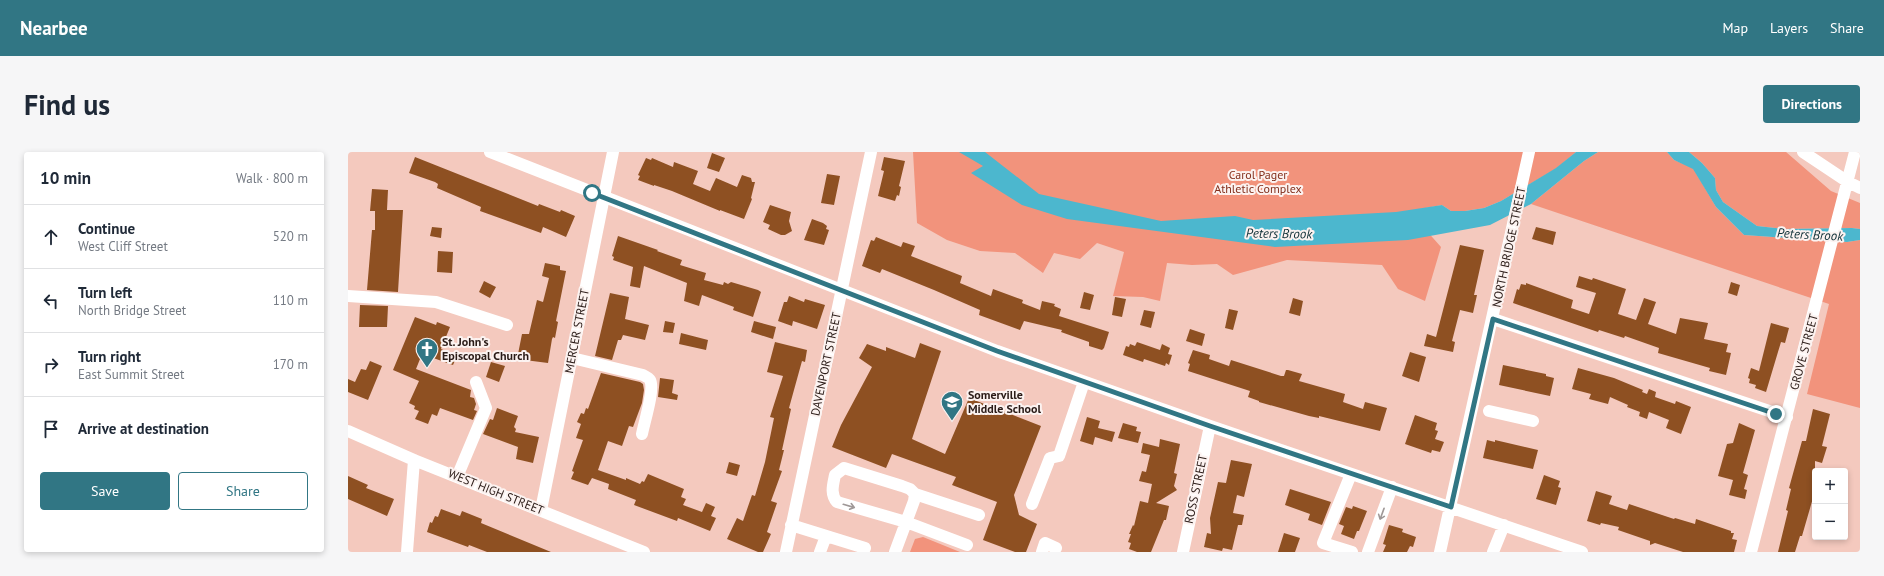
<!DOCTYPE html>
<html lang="en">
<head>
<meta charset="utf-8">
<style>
	:root { --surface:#fff; --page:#f6f6f7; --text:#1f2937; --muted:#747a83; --line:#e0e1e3; --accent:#317684 }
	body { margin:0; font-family:"PT Sans",sans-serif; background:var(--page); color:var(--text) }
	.controls { position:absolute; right:12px; bottom:12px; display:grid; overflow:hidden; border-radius:4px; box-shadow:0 2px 6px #0003 }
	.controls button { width:36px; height:36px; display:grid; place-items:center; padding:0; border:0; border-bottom:1px solid var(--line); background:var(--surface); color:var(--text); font:20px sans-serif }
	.stop { position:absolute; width:12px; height:12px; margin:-9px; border:3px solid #317684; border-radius:50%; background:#fff }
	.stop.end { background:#317684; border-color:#fff; box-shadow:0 1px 4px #0008 }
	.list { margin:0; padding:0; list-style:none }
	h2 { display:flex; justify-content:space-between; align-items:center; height:52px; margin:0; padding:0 16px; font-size:17px }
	h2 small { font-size:13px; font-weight:400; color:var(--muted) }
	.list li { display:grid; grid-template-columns:26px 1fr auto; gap:12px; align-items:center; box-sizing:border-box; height:64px; padding:0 16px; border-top:1px solid var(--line) }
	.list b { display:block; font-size:15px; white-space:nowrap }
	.list p { margin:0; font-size:13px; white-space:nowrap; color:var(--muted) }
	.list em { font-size:13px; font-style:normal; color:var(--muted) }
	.actions { display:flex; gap:8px; padding:12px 16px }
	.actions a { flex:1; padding:9px 0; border:1px solid var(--accent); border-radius:4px; text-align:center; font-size:14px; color:var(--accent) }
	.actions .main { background:var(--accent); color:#fff }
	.icon { flex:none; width:22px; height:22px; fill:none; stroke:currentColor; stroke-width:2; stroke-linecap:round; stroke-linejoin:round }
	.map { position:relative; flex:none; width:1512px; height:400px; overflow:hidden; border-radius:4px }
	header { display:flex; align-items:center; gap:24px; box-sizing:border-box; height:56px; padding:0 20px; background:var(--accent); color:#fff }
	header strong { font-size:19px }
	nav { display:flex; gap:22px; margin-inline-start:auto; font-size:14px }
	.intro { display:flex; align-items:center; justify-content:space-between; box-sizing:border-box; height:96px; padding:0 24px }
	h1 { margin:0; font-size:28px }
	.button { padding:10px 18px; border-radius:4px; background:var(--accent); color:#fff; font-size:14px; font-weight:700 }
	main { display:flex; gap:24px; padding:0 24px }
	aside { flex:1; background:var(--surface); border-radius:4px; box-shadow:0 2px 6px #0003 }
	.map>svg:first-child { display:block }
</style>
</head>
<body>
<header>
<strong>Nearbee</strong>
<nav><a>Map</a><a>Layers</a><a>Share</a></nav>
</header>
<div class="intro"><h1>Find us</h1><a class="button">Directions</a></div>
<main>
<aside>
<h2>10 min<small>Walk · 800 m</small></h2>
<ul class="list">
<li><svg class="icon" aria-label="ahead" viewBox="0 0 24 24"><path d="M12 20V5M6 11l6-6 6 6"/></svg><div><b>Continue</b><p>West Cliff Street</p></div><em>520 m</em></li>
<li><svg class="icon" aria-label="left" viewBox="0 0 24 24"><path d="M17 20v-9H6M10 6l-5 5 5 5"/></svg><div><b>Turn left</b><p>North Bridge Street</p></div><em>110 m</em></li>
<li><svg class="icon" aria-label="right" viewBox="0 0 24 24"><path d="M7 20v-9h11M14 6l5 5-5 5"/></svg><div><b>Turn right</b><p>East Summit Street</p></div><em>170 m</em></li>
<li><svg class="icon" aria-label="arrive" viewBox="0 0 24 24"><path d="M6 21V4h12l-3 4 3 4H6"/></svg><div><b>Arrive at destination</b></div></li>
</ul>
<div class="actions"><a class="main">Save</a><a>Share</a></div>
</aside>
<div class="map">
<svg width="1512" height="400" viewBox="0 0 1512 400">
	<rect width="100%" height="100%" fill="#f4c9be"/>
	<path fill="#f2937c" d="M565,0H1228L1209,16L1153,49L1136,56L1117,59H1103L1094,53L1061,59L1093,95L1077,149L1050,137L1034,113L939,108L885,123L869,112L844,113L819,111L812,149L795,145L765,144L776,100L749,91L732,107L706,101L695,121L667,101L632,99L599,88L569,71Z
		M1250,0H1319L1326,8L1345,16L1368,55L1396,83L1499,90L1512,88V256L1459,242L1481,152L1183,52L1236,9Z
		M1341,0H1438L1483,39L1512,51V77L1504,76L1436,77L1409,74L1375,50L1368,38L1367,26L1354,11Z
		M575,385L612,400H562L567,387Z"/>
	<path fill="#4cb7ce" d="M611,0H637L691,42L813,69L887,64L905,68L1048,60L1094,53L1103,59H1117L1136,56L1153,49L1208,16L1228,0H1250L1236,9L1183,52L1142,73L1060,88L927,95L719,67L674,53L623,21L635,14Z
		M1319,0H1341L1354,11L1367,26L1368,38L1375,50L1409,74L1436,77L1504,76L1512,77V88L1499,90L1396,83L1368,55L1345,17L1326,8Z"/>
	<path fill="#8e5022" d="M364,1L377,6L371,20L359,16Z
		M67,5L190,54L191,52L212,60L213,58L227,64L218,85L195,75L193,81L132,59L133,55L89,36L90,32L87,30L61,21Z
		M536,5L557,9L551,34L553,35L551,44L549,43L547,49L530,44L536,19L533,18Z
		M298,6L303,8L304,6L325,15L326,10L350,19L345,32L362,39L368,26L389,35L394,23L403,26L404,30H407L403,46L404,47L396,67L372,58V59L324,39L306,33V34L290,28L292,24L290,23Z
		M479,22L492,24L486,53L473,51Z
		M24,37L40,38L39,58H55L50,140L19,138L24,78H27V59H22Z
		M422,53L443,60L441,69L444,79L437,83H433L420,77L422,73L415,70Z
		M464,67L475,71L479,74L478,77L481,78L476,93L456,88Z
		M84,75L94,76L93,86L82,84Z
		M1188,75L1208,80L1205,93L1184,87Z
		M270,84L310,98L309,99L334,108L332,113L358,121L356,128L375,133L376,130L380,132L383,130L410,138L413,140L405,165L385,158L386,155L354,143L351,154L336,149L339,131L296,114L292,136L282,134L285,115L265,108L266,105L264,104Z
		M528,85L553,95L555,90L567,94L563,104L614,124L612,131L643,144L645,137L675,148L674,151L692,158L694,149L707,152L706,154L713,157L711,164L761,180L756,196L754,198L741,194V190L713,180L714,178L676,169L672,178L631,163L632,158L586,138L534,117L532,121L514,114L523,88L526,89Z
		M1112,93L1136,98L1126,143H1129L1125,161L1112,158L1104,189L1107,190L1105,200L1076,194L1079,182L1088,185Z
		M90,99L105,100L104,121L89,120Z
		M197,111L212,114V118L218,119L208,169L210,170L207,186L205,185L204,187L200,211L169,207L174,182H181L189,148L195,150L201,126L194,124Z
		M1231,124L1244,128L1245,126L1278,137L1270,162L1288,168L1296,146L1308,150L1300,172L1328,182L1332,166L1360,171L1356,187L1380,192L1378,200L1383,201L1378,223L1361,219L1362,216L1310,201L1311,196L1277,184L1276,186L1251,178L1250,180L1165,151L1169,137L1171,138L1173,132L1178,133V131L1225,148L1223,156L1241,162L1248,141L1228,135Z
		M136,129L148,135L142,146L131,140Z
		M1383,130L1392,133L1389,144L1380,141Z
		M736,140L746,143L742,158L732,156Z
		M262,141L281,145L277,167L301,173L297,188L275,183L273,188H270L264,208L247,204Z
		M441,144L456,150L457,147L477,153L469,177L445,169L444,174L430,169L436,150H439Z
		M767,145L778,147L774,165L764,163Z
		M945,146L955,149L952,164L941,161Z
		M12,153L40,154L39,175H11Z
		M881,157L890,159L885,178L877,176Z
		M796,158L807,160L803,176L792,173Z
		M67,165L88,173L89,170L102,175L93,197L109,204L105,213L74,202L68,217L123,238L122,245L126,246L128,252L126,258L129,259L125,268L92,256L89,264L84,262L80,272L67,267L71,259L66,257L67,254L61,251L71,229L45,218Z
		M317,169L327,171L325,181L315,180Z
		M406,169L428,175L425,187L403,180Z
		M1423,171L1441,176L1437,191L1433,190L1418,240L1407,236L1408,233L1401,231L1402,227L1400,226L1403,216L1411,219Z
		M842,177L857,182L854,194L838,189Z
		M333,181L360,188L358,198L331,192Z
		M427,190L459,198L457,210L454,209L441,256L443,257L434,298H436L431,318L434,319L423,349L429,351L419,380L423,382L415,400H410L379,387L389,366L395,369L404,343L407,344L417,310L426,266L422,265L435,224L419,220Z
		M789,190L812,198L814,192L822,196L820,202L824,203L821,213L818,211L817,214L796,207L795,210L775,203L778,194L781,195L782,192L787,194Z
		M572,191L593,199L564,287L597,302L621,246L693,274L666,343L671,363L689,372L678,400H667L635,388L649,350L604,333L608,325L544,302L538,316L484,295L493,273L524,215L511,206L519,192L538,199V195L567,206Z
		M845,198L862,203L861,207L881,214L883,208L933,224H936L938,218H940L954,222L951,229L997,242L995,250L1015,257L1017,250L1039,256L1032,279L971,264V266L961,264L911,250V249L900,245L902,239L840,219L842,212L840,211Z
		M1062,200L1078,205L1071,230L1054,224Z
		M22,209L34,214L20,248L0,240V227L7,230L13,217L18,218Z
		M143,210L157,214L151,230L138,225Z
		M1155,213L1198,222V224L1206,226L1202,244L1151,233Z
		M1230,216L1266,226L1295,238L1294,240L1299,242L1301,237L1308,240L1307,245L1327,252L1328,249L1343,255L1333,282L1318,276L1321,268L1301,260L1299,267L1291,264L1292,260L1279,255L1280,253L1262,245L1260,252L1241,247L1243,242L1224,237Z
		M253,221L292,230L295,232L296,238L294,251L285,275L281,274L274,294L260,289L250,318L278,328V326L292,332L294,329L296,330L300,322L336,337L333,345L338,347L335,353L354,360L358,351L367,355L363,364L368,366L362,379L330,366L329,369L286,353L288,348L260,337L261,332L244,326L240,333L223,327L226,320L224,319L235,288L228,286L233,272L229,270L233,261L236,262L238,256L240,257Z
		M312,226L326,228L324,241L330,243L329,248L310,245Z
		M149,256L170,264L166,275L168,277L167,280L191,285L185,311L168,307L170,295L135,282L142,267L145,268Z
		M1465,257L1482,262L1474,294L1479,295L1474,311L1467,309V339L1454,384H1452L1447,400H1430L1440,359L1438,358L1443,337L1441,336L1454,289H1458Z
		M1067,263L1089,271L1087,278L1090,279L1087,287L1096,290L1092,300L1084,298L1083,301L1057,292Z
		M739,265L752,269L750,276L767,280L764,290L747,285L745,293L732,289Z
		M775,271L789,275L788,279L793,280L790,291L770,286Z
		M1391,271L1407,278L1395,321L1400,323L1396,337L1399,338L1397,347L1381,343L1385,328L1370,324L1379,292L1385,291Z
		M812,287L832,292L826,321L829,322L826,334L829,338L808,351L821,354L818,368H816L803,400H789L781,397L783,391L780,390L783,382H781L785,373L786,374L792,349L800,351L804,332L791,329L794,319L798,320L802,303L793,301L795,291L811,295Z
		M1139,288L1147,290V288L1190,298L1185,317L1135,306Z
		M883,308L904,312L896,345L889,343L885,361L896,363L894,373H890L884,398L875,396L874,399L856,395L859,381L863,382L862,366L870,330L878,331Z
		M381,310L392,313L389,324L378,321Z
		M1196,323L1212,329L1210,335L1213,336L1208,353L1188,347Z
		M0,324L20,333L18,336L46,347L39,364L0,347Z
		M942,337L983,350L974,373L960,368L962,362L937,353Z
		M1248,339L1264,344L1261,352L1279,358L1281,352L1326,367L1327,366L1347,372L1348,367L1383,379V381H1386L1384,387L1389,388L1386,400H1335L1307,391L1302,393V389L1270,378L1271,375L1253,371L1252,373L1239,369Z
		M1005,354L1019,359L1011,379H1009L1006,387L993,382L996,374L991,372L998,355L1004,357Z
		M93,357L112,364L114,359L134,367L133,371L203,400H139L121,393L120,395L79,380L82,370L84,371L87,364L90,365Z
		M1041,373L1055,377L1054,380L1068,385L1065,395L1062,394L1059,400H1035L1038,393L1035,392Z
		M936,381L952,386L947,400H930Z"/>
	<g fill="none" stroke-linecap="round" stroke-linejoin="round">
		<path stroke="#fff" stroke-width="12" d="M142,0L649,199L862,274L1234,400
			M1455,0L1500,30L1512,36
			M0,144L88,150L159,173
			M1145,167L1439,265
			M224,206L295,223C297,224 301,226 302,228C307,237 296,271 294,282
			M1141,259L1185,269
			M0,279L66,308L296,400
			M1003,322L975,391L1004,400
			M109,325L138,256L128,230
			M684,352L702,306L711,304L736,230
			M193,358L265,0
			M443,373L517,396L515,400
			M619,393L558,370L489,350C482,342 485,333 487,323L496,316L554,334L562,337L567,342L631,363
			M59,400L66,308
			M438,400L523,0
			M472,400L478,384
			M547,400L566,349L567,342
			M694,400L697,391L708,396
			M835,400L862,274
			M1020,400L1044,335
			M1092,400L1181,0
			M1145,400L1156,373
			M1403,400L1507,0"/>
	</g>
	<defs><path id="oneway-shaft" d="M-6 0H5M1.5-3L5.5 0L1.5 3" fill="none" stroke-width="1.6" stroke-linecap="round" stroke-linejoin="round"/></defs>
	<g stroke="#9f9897">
		<use href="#oneway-shaft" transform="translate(501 354) rotate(16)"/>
		<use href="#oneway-shaft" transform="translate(1034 362) rotate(110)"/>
	</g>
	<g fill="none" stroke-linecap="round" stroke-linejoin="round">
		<path stroke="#317684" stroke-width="5" d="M244,41L649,199L862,274L1103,355L1145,167L1428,262"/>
	</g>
	<defs>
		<g id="church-pin" transform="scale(1.15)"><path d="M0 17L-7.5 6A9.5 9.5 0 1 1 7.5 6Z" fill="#317684" stroke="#fcf3f1"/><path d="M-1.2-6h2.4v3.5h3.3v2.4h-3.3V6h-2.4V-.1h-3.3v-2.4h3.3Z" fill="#fff"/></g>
		<g id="school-pin" transform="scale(1.15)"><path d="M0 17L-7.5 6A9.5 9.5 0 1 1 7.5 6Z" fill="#317684" stroke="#fcf3f1"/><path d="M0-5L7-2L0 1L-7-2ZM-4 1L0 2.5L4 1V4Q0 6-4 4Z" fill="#fff"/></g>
	</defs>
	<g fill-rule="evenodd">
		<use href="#church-pin" x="79" y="197"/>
		<use href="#school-pin" x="604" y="250"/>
	</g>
	<g text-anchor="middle" stroke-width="4" stroke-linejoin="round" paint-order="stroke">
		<g font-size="12" fill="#832f1c" stroke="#fcf3f1">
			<text x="910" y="27">Carol Pager<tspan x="910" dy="14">Athletic Complex</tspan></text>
		</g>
		<g font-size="12" fill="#2a1b17" stroke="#fcf3f1">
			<text transform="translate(1161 95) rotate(-78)" y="4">NORTH BRIDGE STREET</text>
			<text transform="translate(229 179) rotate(-79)" y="4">MERCER STREET</text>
			<text transform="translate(1456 200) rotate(-75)" y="4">GROVE STREET</text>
			<text transform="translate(478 212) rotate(-78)" y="4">DAVENPORT STREET</text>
			<text transform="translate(848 337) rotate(-78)" y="4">ROSS STREET</text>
			<text transform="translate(148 340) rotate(22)" y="4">WEST HIGH STREET</text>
		</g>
		<g font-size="12" font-weight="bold" fill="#2a1b17" stroke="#fcf3f1" text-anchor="start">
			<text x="94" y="194">St. John's<tspan x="94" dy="14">Episcopal Church</tspan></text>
			<text x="620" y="247">Somerville<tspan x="620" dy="14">Middle School</tspan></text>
		</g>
		<g font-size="13" font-style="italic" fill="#103138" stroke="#fcf3f1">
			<text transform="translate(931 81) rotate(1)" y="5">Peters Brook</text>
			<text transform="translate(1462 82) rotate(3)" y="5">Peters Brook</text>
		</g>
	</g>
</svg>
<div class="controls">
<button>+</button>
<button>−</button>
</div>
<div class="stop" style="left:244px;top:41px"></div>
<div class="stop end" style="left:1428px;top:262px"></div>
</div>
</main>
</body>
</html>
